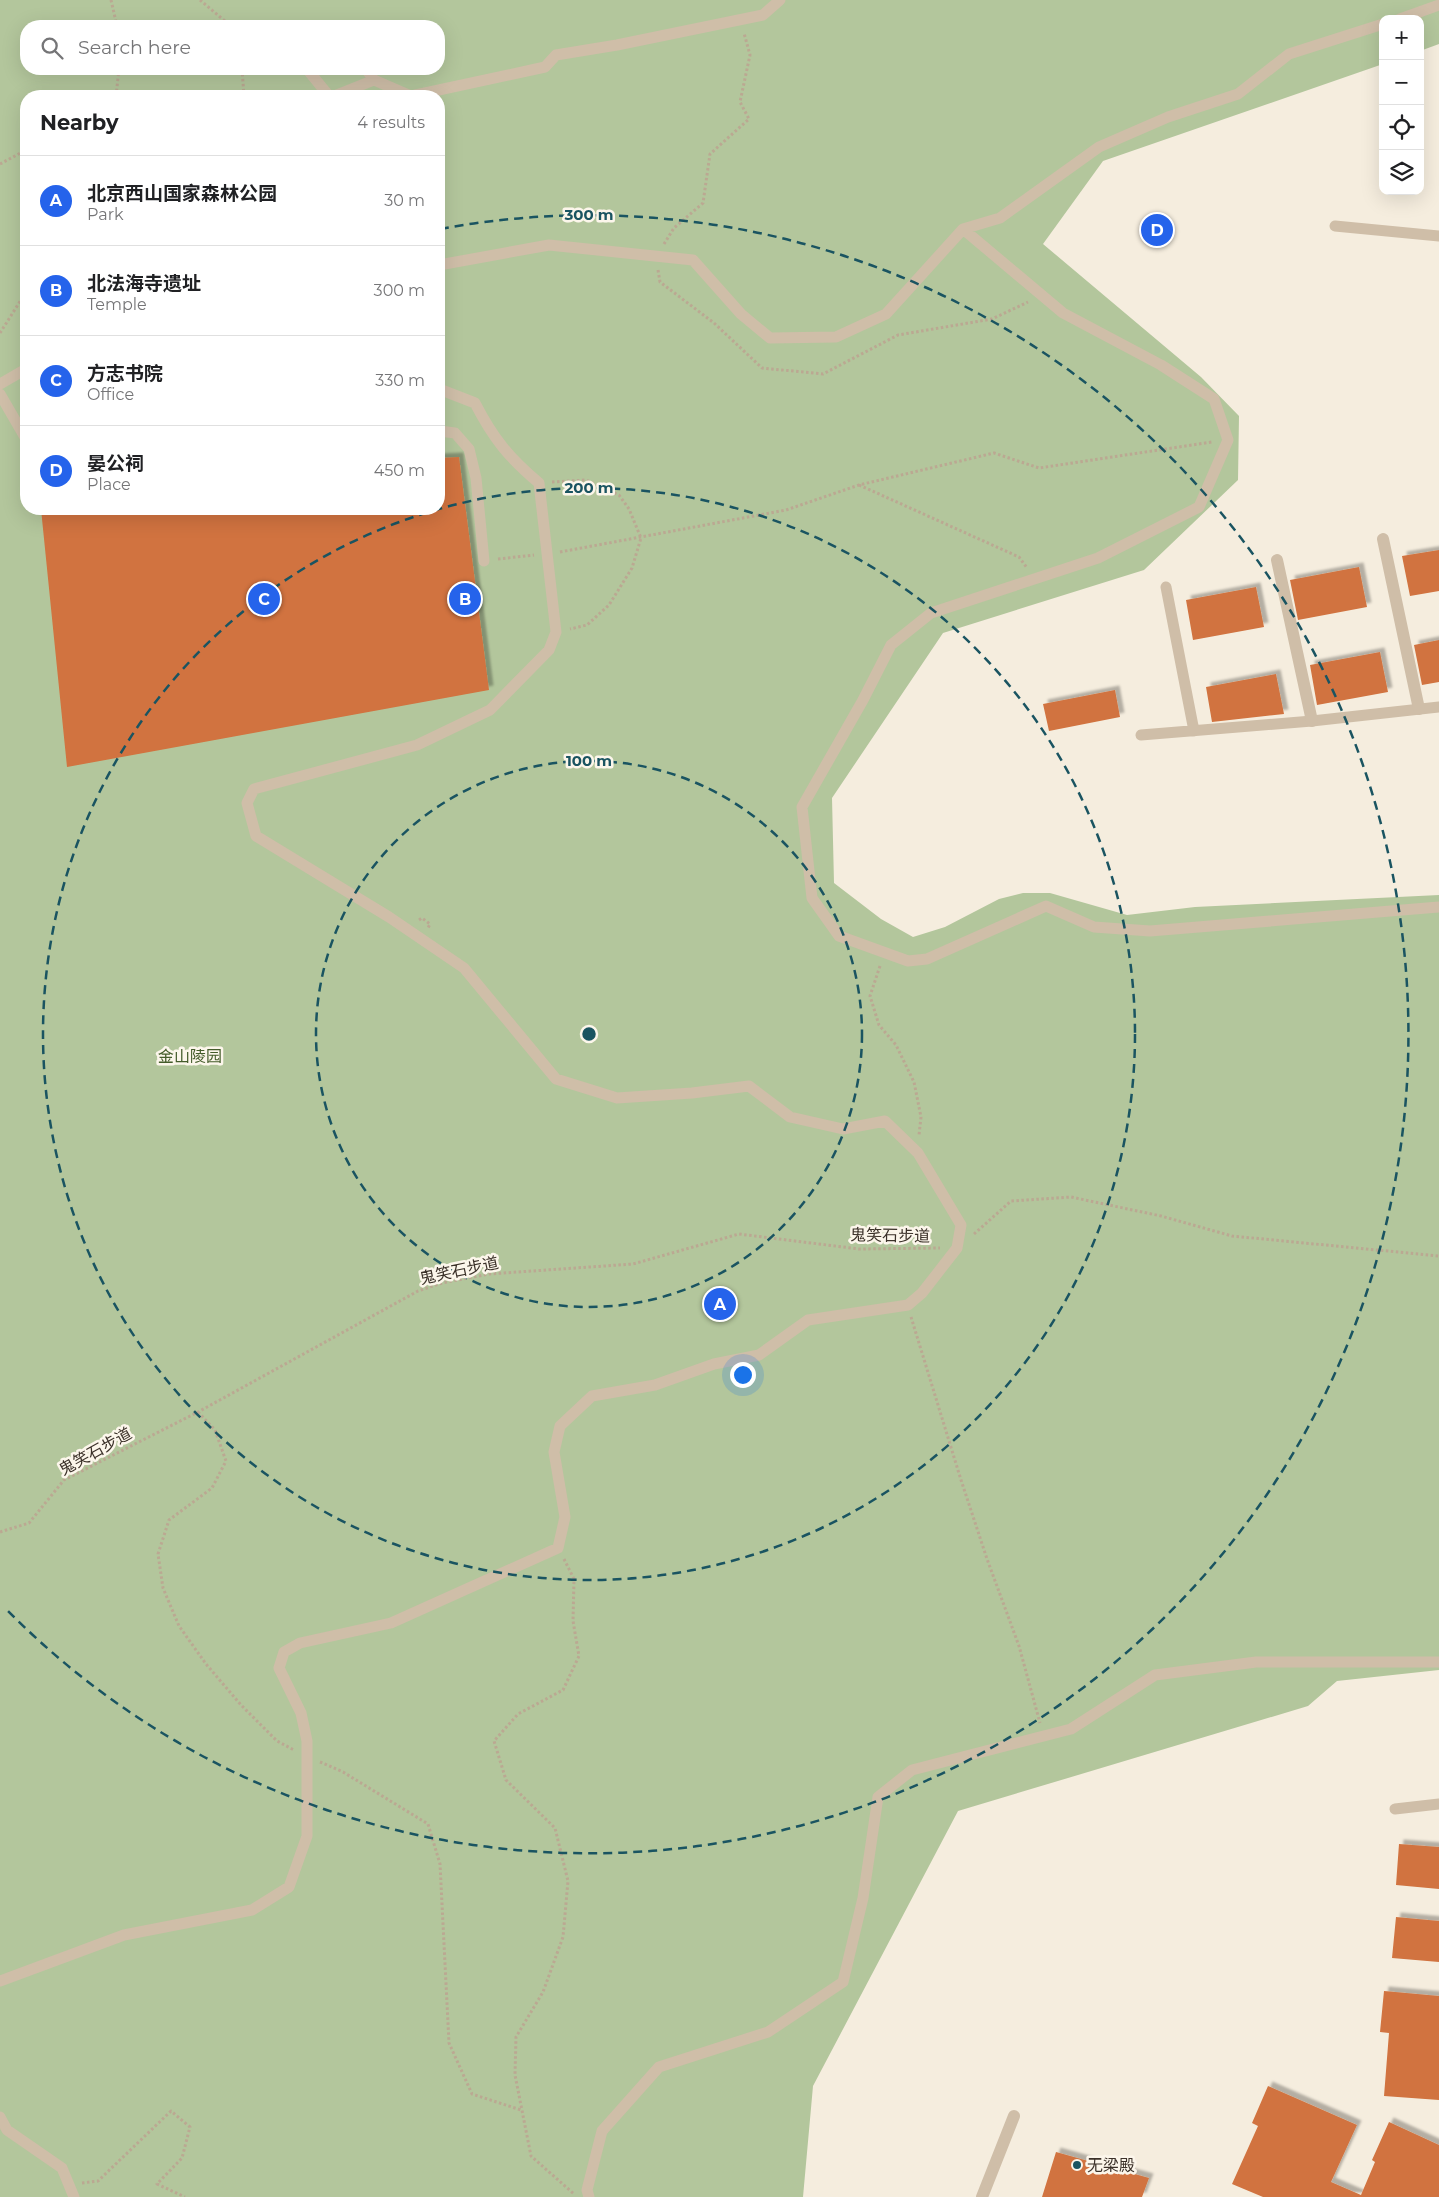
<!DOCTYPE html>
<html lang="en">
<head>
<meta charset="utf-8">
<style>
	:root { --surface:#fff; --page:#f6f6f6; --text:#202124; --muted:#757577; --line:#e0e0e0; --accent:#2563eb }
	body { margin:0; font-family:Montserrat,"Noto Sans SC",sans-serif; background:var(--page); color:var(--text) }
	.controls { position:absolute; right:15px; top:15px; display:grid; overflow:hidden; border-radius:10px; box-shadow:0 5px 20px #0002 }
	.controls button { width:45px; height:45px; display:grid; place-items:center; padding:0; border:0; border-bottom:1px solid var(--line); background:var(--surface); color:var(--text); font:25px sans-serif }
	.you { position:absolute; left:742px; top:1374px; width:18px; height:18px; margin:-12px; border:4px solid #fff; border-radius:50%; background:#1a73e8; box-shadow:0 0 0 8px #1a73e833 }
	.badge { display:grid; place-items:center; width:32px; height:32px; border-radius:50%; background:var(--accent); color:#fff; font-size:16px; font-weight:700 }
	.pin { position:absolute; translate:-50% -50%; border:2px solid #fff; box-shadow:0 1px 5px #0006 }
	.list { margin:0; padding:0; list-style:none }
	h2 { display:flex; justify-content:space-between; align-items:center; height:65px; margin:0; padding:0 20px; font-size:21px }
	h2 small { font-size:16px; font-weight:400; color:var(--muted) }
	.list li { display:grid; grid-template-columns:32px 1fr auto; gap:15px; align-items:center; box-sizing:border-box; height:90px; padding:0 20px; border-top:1px solid var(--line) }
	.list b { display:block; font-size:19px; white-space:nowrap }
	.list p { margin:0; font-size:16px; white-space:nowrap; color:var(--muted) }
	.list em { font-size:16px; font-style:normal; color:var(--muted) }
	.icon { flex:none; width:28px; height:28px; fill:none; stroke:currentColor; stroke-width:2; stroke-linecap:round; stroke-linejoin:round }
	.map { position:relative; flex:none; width:1439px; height:2197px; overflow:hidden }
	.search { position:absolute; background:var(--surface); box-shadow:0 5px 20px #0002; left:20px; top:20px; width:425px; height:55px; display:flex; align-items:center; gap:12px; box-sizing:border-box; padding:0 18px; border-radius:20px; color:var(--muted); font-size:19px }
	.panel { position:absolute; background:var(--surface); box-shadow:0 5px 20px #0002; left:20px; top:90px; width:425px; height:425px; border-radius:20px }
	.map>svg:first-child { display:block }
</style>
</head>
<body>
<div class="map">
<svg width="1439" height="2197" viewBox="0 0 1439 2197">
	<defs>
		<filter id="shadow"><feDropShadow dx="4.5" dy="-4.5" stdDeviation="1" flood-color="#0004"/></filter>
	</defs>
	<rect width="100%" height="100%" fill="#f5edde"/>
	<path fill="#b3c69c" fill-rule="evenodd" d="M0,0H1439V44L1420,51V19H1383V64L1103,161L1043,244L1201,377L1239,416L1238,480L1144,570L943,633L832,798L834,883L881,919L913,937L945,927L999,899L1023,893H1050L1127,915L1195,907L1439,895V1670L1337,1681L1308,1706L958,1811L813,2086L803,2197H0ZM26,26H439V69H26ZM26,96H439V509H26Z"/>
	<path fill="#d1733f" filter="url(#shadow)" d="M459,457L489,690L67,767L41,509H439V458Z
		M1439,550V591L1410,596L1402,556Z
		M1359,567L1367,607L1298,620L1290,580Z
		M1256,587L1264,627L1193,640L1186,600Z
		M1439,640V682L1422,685L1414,645Z
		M1380,652L1388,692L1317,705L1310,665Z
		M1276,674L1284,714L1212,722L1206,687Z
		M1115,690L1120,717L1049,731L1043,704Z
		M1399,1844L1439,1847V1889L1396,1885Z
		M1396,1917L1439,1921V1962L1392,1958Z
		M1384,1991L1439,1996V2100L1384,2096L1389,2033L1380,2032Z
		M1268,2086L1357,2125L1331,2182L1361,2195L1375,2162L1372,2160L1389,2122L1439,2145V2197H1263L1232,2184L1258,2126L1252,2123Z
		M1056,2152L1149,2178L1142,2197H1042Z"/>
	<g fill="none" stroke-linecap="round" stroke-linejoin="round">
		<path stroke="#bba892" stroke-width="3" stroke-dasharray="2.5 2.5" stroke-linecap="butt" d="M111,0L117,26
			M200,0L226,22L228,26
			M242,69L244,96
			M116,96L119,69
			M0,164L26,150
			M664,244L674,228L703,203L710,154L749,119L740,102L750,55L744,33
			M658,270L660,282L714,323L762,368L823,374L898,335L992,319L1028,302
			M0,333L26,292
			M552,482L586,480L619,495L629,509L641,538L632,568L609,605L587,625L570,629
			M859,485L1019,557L1027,568
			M560,552L786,510L859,485L994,453L1039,468L1212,442
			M498,559L534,555
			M419,920L422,918L430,924L428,928
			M880,966L870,996L879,1025L896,1045L914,1082L921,1117L919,1135
			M974,1234L1011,1201L1071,1197L1161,1216L1232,1236L1439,1256
			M911,1317L961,1480L987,1559L1019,1646L1040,1723
			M198,1412L215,1430L226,1461L212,1488L169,1520L158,1554L163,1588L179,1626L206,1664L241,1705L277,1741L294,1750
			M0,1532L29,1523L64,1480L198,1412L418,1291L442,1283L489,1274L633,1264L739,1234L859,1249L940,1248
			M564,1559L574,1579L573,1621L579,1656L563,1690L518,1714L494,1741L506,1780L555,1828L568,1881L563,1937L543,1992L516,2037L515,2075L531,2156L574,2194
			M320,1762L343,1772L428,1824L440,1864L449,2043L472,2094L521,2110
			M82,2183L98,2181L171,2111L190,2127L182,2158L157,2184L185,2197"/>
		<path stroke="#cfbea8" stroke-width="11" d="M1400,19L1439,5
			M307,69L329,96
			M366,69L374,80
			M334,96L374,80L411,96L545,67L556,55L617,45L763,15L780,0
			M1335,226L1439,236
			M963,229L1000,218L1099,147L1168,117L1238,94L1289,54L1383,24
			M439,265L549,245L693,260L741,314L770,338L836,337L886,314L963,229L1063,313L1161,365L1214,399L1228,440L1199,507L1098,558L931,613L891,645L863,700L802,807L812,898L839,936L908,961L927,959L1046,906L1094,927L1150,931L1439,907
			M0,384L26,369
			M0,394L26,439
			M439,431L455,433L469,449L476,478L484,561
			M1166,587L1194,731
			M1141,735L1312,721L1439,707
			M1395,1809L1439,1804
			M0,1981L124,1935L252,1910L289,1887L307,1836V1741L301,1713L279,1668L284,1652L300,1643L391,1623L558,1548L565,1517L554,1452L560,1426L592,1396L655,1385L714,1364L759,1355L808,1320L908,1305L922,1293L957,1248L961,1225L918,1153L885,1121L843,1129L790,1117L749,1086L692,1093L617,1098L556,1079L464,968L389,917L256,836L247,803L254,789L417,745L490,710L549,650L556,632L539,483C509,458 493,438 475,403L439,389
			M0,2117L7,2130L62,2168L74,2197
			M589,2197L587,2190L602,2131L659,2067L768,2032L843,1982L863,1898L878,1797L912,1770L1071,1729L1155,1675L1256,1662H1439"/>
		<path stroke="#cfbea8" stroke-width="12" d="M1383,539L1419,709
			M1277,560L1312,721
			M982,2197L1014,2116"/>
	</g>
	<g fill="none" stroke="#1a5461" stroke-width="2.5" stroke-dasharray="9 6">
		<circle cx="589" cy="1034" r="273"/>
		<circle cx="589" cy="1034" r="546"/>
		<path d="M440 229A819 819 0 1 1 5 1608"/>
	</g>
	<circle fill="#1a5461" stroke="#fcf6eb" stroke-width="2" cx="1077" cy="2165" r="5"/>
	<g text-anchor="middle" stroke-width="5" stroke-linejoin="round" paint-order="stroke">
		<g font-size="16" fill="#445c2a" stroke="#fcf6eb">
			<text x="190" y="1062">金山陵园</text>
		</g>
		<g font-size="16" fill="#3b3129" stroke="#fcf6eb">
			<text transform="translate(890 1235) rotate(1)" y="6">鬼笑石步道</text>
			<text transform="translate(459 1270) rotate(-12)" y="6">鬼笑石步道</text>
			<text transform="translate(95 1451) rotate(-29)" y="6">鬼笑石步道</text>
		</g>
		<g font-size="16" fill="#3b3129" stroke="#fcf6eb" text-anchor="start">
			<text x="1087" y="2171">无梁殿</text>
		</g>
	</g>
	<circle cx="589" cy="1034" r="8" fill="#1a5461" stroke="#fcf6eb" stroke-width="2.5"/>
	<g font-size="15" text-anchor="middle" font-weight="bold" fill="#1a5461" stroke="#fcf6eb" stroke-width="5" stroke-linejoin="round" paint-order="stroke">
		<text x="589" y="220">300 m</text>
		<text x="589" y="493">200 m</text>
		<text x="589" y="766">100 m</text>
	</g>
</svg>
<div class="controls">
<button>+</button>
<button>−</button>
<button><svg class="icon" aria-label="locate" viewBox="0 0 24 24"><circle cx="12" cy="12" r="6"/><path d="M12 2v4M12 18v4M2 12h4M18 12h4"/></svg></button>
<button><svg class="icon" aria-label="layers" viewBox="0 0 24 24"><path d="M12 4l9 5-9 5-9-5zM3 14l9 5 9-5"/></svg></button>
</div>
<div class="you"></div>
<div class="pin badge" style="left:720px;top:1304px">A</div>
<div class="pin badge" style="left:465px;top:599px">B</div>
<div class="pin badge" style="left:264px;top:599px">C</div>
<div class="pin badge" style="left:1157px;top:230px">D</div>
<div class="search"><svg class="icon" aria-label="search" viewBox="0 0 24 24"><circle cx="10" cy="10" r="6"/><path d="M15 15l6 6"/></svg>Search here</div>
<section class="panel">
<h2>Nearby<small>4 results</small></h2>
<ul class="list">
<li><span class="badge">A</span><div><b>北京西山国家森林公园</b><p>Park</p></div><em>30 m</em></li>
<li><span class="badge">B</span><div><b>北法海寺遗址</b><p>Temple</p></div><em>300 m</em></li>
<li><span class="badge">C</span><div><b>方志书院</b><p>Office</p></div><em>330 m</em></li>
<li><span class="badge">D</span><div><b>晏公祠</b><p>Place</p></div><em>450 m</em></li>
</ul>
</section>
</div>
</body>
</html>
